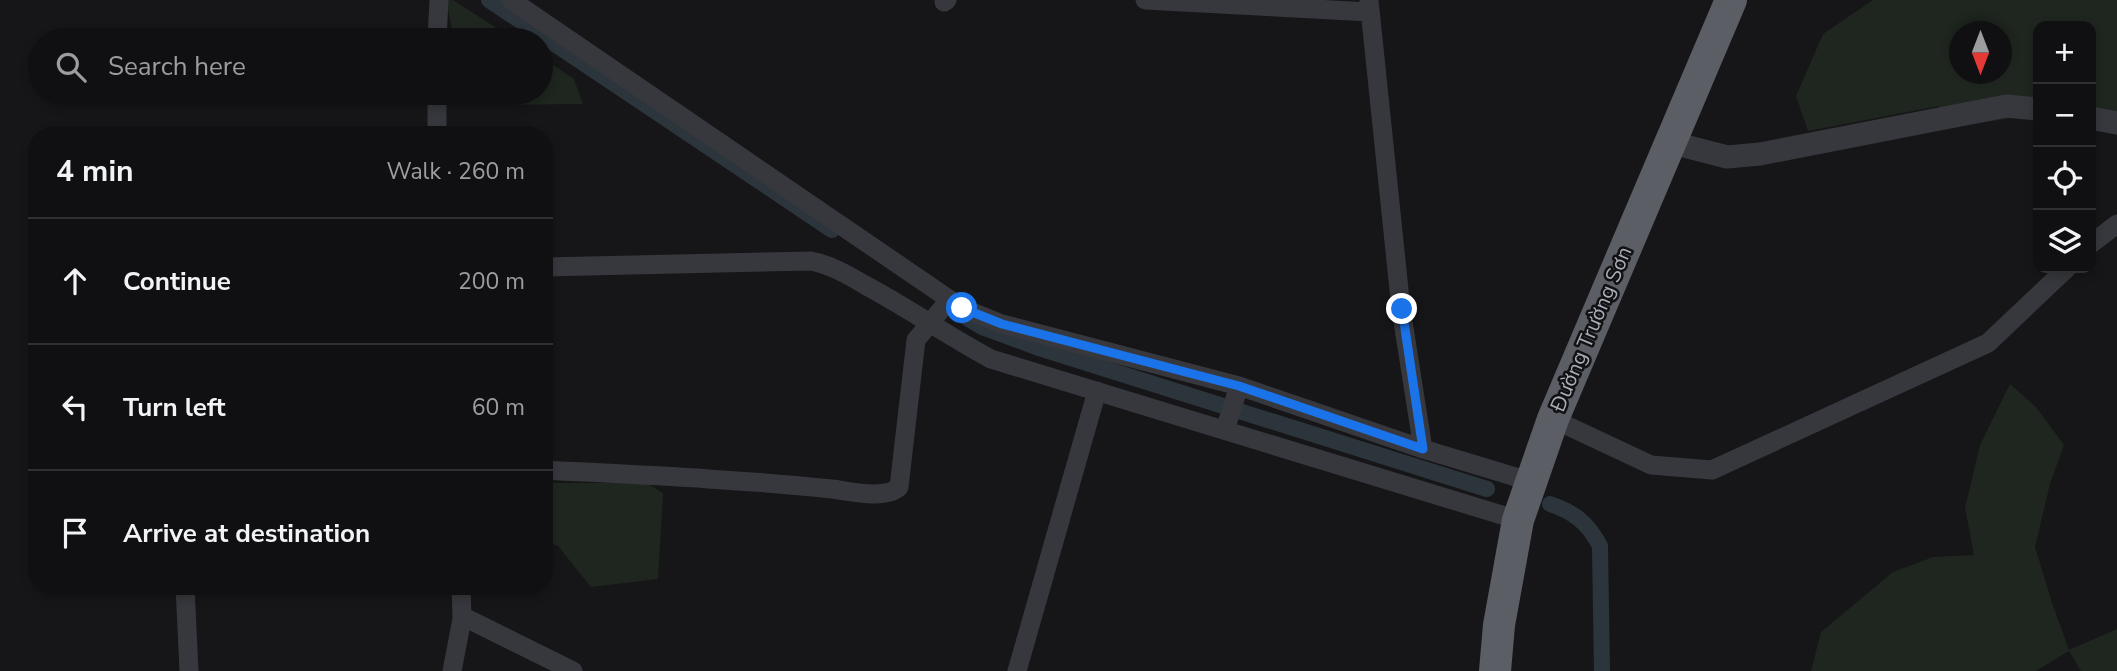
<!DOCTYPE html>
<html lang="en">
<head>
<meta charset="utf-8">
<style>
	:root { --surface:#101012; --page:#1e1e20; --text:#f1f3f6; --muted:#9c9d9f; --line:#303032 }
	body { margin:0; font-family:"Nunito Sans",sans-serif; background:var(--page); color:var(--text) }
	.controls { position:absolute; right:21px; top:21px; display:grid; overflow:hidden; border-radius:14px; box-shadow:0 4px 10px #0003 }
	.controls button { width:63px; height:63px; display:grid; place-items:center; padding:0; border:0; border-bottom:2px solid var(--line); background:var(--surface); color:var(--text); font:35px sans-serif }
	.compass { position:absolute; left:1949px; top:21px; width:63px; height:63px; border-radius:50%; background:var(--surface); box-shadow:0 4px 10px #0003; rotate:180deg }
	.stop { position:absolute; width:21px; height:21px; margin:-16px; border:5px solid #1a73e8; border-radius:50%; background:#fff }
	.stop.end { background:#1a73e8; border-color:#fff; box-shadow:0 2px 7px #0008 }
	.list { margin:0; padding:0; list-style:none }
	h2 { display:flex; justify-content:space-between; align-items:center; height:91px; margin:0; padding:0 28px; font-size:30px }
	h2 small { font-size:23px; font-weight:400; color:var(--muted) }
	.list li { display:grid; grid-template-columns:46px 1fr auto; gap:21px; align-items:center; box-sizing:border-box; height:126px; padding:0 28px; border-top:2px solid var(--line) }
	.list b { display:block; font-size:26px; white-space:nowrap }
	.list em { font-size:23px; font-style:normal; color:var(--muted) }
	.icon { flex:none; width:38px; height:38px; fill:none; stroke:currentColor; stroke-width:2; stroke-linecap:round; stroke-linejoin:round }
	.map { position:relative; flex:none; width:2117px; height:671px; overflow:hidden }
	.search { position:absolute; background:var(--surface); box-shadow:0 4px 10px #0003; left:28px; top:28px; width:525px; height:77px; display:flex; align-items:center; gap:18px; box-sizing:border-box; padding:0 24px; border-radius:38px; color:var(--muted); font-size:26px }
	.panel { position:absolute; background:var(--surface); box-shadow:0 4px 10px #0003; left:28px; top:126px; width:525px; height:469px; border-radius:28px }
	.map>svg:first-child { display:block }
</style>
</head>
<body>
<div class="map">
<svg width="2117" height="671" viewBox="0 0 2117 671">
	<rect width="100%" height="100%" fill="#161618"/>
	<path fill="#1e261f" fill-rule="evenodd" d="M446,0H453L515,40H454Z
		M1873,0H2117V135L2091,130V26H2038V119L2023,116L1945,129L1939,106L1808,131L1796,96L1823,34ZM1960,32H2002V74H1960Z
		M541,57L574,79L583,104L468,105L465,93H541Z
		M2010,384L2036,407L2064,445L2050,484L2035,547L2052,603L2069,650L2117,629V671H2081L2069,651L2036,671H1811L1821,632L1893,572L1933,557L1974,555L1965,508L1980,445Z
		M544,483H646L663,493L658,579L591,587L558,546L544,541Z"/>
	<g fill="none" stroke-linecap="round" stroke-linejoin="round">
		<path stroke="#2c353c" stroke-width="16" d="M489,0L832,230
			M962,315L982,327L1036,347L1487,489
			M1550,504C1574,512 1588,523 1600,546L1602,671"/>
		<path stroke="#37383d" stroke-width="19" d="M511,0L962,308L1002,324L1239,386L1423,449L1532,482
			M1145,0L1370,12
			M1369,0L1401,309L1423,449
			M944,2L947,0
			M437,40L439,0
			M437,93V135
			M2091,244L2117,224
			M544,267L811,261C831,265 848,275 865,285C908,308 948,336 991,359L1518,520
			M1553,419L1651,465L1712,470L1988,343L2067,268
			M1225,430L1239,386
			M544,470C640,475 736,479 832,489C849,491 886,500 899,487L916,340L949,300
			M185,586L189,671
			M462,616L573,671
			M452,671L462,619L461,586
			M1017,671L1097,391"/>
		<path stroke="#37383d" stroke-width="23" d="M2091,118L2117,123
			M1669,142L1727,157L1760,154L2006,106L2038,109"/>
		<path stroke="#5b5e65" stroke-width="32" d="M1495,671L1499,625L1518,520L1553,419L1731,0"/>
	</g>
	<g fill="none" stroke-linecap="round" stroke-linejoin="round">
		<path stroke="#1a73e8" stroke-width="9" d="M962,308L1002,324L1239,386L1423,449L1402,309"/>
	</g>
	<g text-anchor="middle" stroke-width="5" stroke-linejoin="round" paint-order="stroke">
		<g font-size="21" fill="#a8adb8" stroke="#111113">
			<text transform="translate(1591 329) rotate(-67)" y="7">Đường Trường Sơn</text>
		</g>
	</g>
</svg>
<div class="controls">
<button>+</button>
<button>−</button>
<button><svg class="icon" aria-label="locate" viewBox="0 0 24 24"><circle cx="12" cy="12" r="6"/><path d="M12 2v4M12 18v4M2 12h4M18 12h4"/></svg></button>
<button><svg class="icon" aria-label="layers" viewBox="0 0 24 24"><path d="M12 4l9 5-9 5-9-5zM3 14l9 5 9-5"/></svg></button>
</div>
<svg class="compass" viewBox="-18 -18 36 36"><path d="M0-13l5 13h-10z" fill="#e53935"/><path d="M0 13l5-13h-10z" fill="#9c9d9f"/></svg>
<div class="stop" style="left:962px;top:308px"></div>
<div class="stop end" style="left:1402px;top:309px"></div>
<div class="search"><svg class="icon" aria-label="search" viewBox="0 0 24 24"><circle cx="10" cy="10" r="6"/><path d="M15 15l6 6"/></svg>Search here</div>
<section class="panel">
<h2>4 min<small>Walk · 260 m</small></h2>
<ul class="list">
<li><svg class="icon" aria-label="ahead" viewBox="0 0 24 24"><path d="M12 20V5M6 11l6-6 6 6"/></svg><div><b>Continue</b></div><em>200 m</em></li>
<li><svg class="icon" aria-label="left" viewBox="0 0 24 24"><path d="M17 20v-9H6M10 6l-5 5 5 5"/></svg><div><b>Turn left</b></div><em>60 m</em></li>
<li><svg class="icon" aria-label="arrive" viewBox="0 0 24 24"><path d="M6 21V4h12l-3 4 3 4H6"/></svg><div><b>Arrive at destination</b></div></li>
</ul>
</section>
</div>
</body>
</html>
